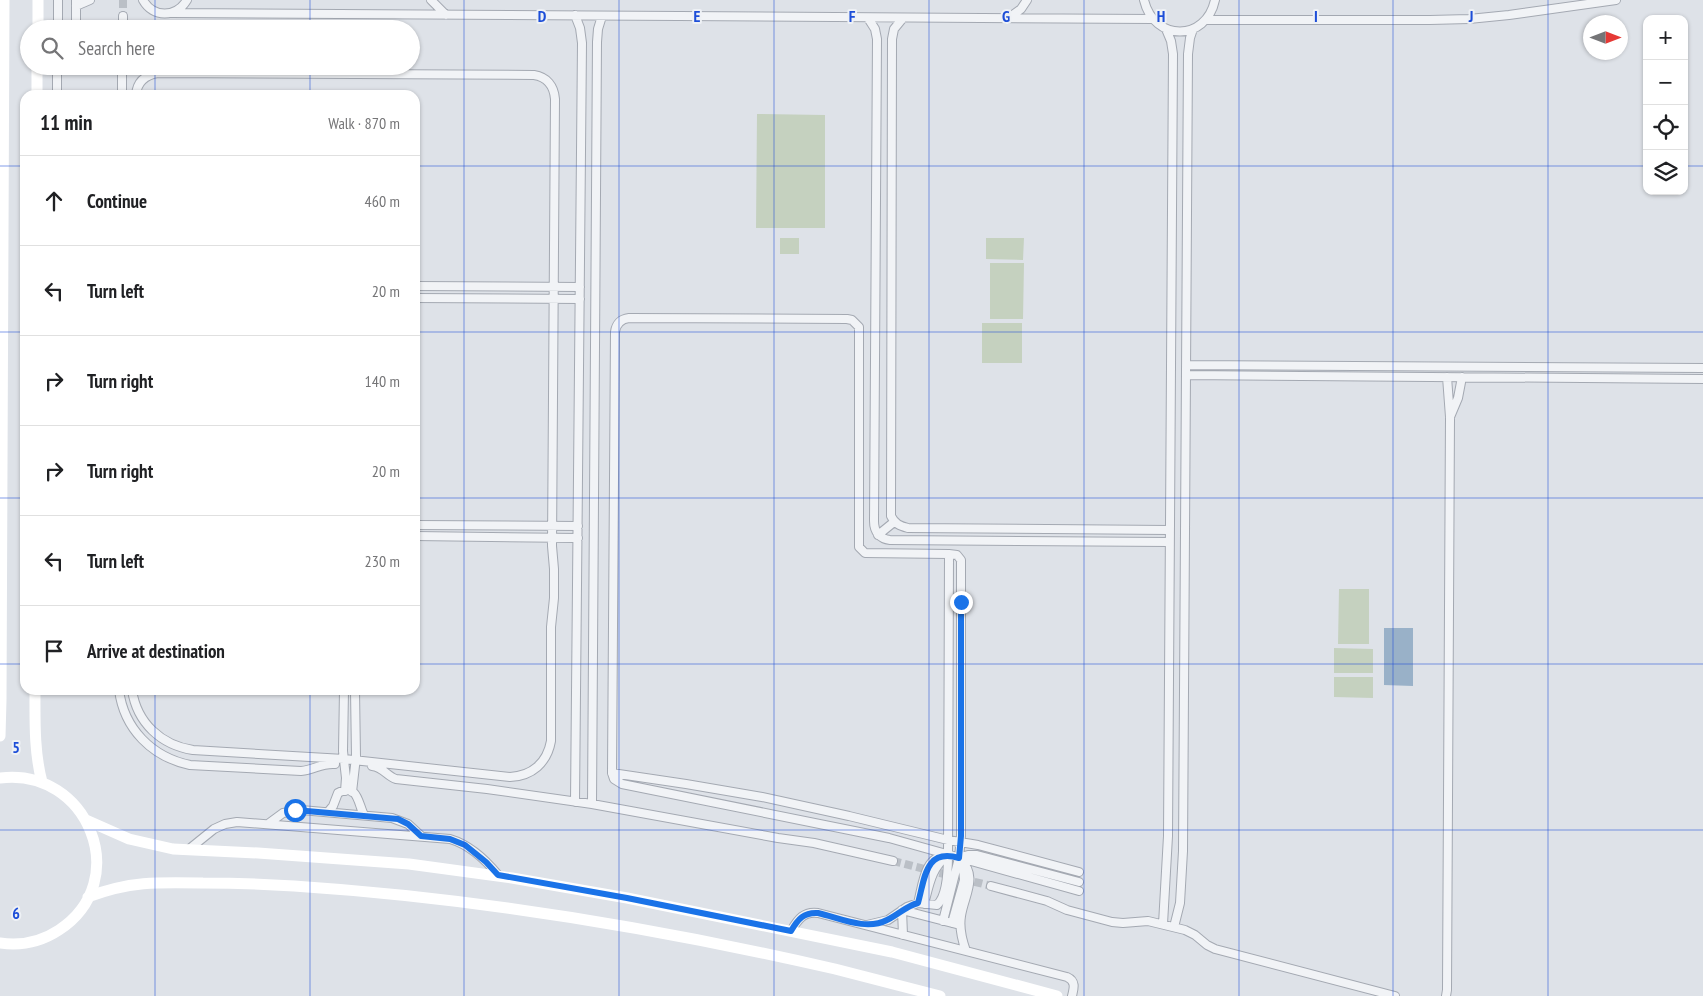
<!DOCTYPE html>
<html lang="en">
<head>
<meta charset="utf-8">
<style>
	:root { --surface:#fff; --page:#f6f6f6; --text:#202124; --muted:#757577; --line:#e0e0e0 }
	body { margin:0; font-family:"PT Sans Narrow",sans-serif; background:var(--page); color:var(--text) }
	.controls { position:absolute; right:15px; top:15px; display:grid; overflow:hidden; border-radius:10px; box-shadow:0 1px 4px #0004 }
	.controls button { width:45px; height:45px; display:grid; place-items:center; padding:0; border:0; border-bottom:1px solid var(--line); background:var(--surface); color:var(--text); font:25px sans-serif }
	.compass { position:absolute; left:1583px; top:15px; width:45px; height:45px; border-radius:50%; background:var(--surface); box-shadow:0 1px 4px #0004; rotate:90deg }
	.stop { position:absolute; width:15px; height:15px; margin:-11px; border:4px solid #1a73e8; border-radius:50%; background:#fff }
	.stop.end { background:#1a73e8; border-color:#fff; box-shadow:0 1px 5px #0008 }
	.list { margin:0; padding:0; list-style:none }
	h2 { display:flex; justify-content:space-between; align-items:center; height:65px; margin:0; padding:0 20px; font-size:21px }
	h2 small { font-size:16px; font-weight:400; color:var(--muted) }
	.list li { display:grid; grid-template-columns:32px 1fr auto; gap:15px; align-items:center; box-sizing:border-box; height:90px; padding:0 20px; border-top:1px solid var(--line) }
	.list b { display:block; font-size:19px; white-space:nowrap }
	.list em { font-size:16px; font-style:normal; color:var(--muted) }
	.icon { flex:none; width:28px; height:28px; fill:none; stroke:currentColor; stroke-width:2; stroke-linecap:round; stroke-linejoin:round }
	.map { position:relative; flex:none; width:1703px; height:996px; overflow:hidden }
	.search { position:absolute; background:var(--surface); box-shadow:0 1px 4px #0004; left:20px; top:20px; width:400px; height:55px; display:flex; align-items:center; gap:12px; box-sizing:border-box; padding:0 18px; border-radius:28px; color:var(--muted); font-size:19px }
	.panel { position:absolute; background:var(--surface); box-shadow:0 1px 4px #0004; left:20px; top:90px; width:400px; height:605px; border-radius:15px }
	.map>svg:first-child { display:block }
</style>
</head>
<body>
<div class="map">
<svg width="1703" height="996" viewBox="0 0 1703 996">
	<rect width="100%" height="100%" fill="#dee2e8"/>
	<path fill="#c5d1bf" d="M757,114L825,115V228H756Z
		M780,238H799V254H780Z
		M986,238H1024L1023,260L986,259Z
		M990,263H1024L1023,319H990Z
		M982,323H1022V363H982Z
		M1339,589H1369V644H1338Z
		M1334,648L1373,649V673H1334Z
		M1334,677H1373V698L1334,697Z"/>
	<path fill="#99b1c8" d="M1384,628H1413V686L1384,685Z"/>
	<g fill="none" stroke-linecap="round" stroke-linejoin="round">
		<path stroke="#babfc6" stroke-width="8" stroke-dasharray="8 4" stroke-linecap="butt" d="M123,0V16
			M893,861L991,886"/>
		<g stroke="#a4a9b2" stroke-width="10">
			<path id="street" d="M76,0V29
				M143,0C153,18 176,18 187,0
				M431,0L446,15
				M1144,0C1154,42 1206,42 1215,0
				M76,6L90,0
				M172,13L1153,19
				M575,15L580,28L582,43L575,802
				M868,18L875,29L877,39L874,521C874,532 880,539 890,540L1169,542
				M903,18L894,29L892,39L891,516C895,524 900,526 908,528L1169,530
				M1007,19L1021,9L1027,0
				M1207,20H1430L1469,19L1509,15L1616,0
				M58,29V0
				M123,29V16
				M57,95V66
				M122,95V66
				M415,286L580,287
				M415,298L580,299
				M1186,365L1703,368
				M1186,375L1703,379
				M1450,417L1458,398L1462,377
				M415,525L578,526
				M878,535L894,522
				M415,536L578,538
				M119,690C124,729 152,757 190,765L301,771C315,770 320,763 335,764
				M132,690C137,723 161,745 193,750L344,759L510,777C532,776 547,763 551,741V627L554,598V569L552,546L555,99C554,86 547,77 534,75L158,73C145,75 137,82 136,95
				M344,690L343,751L346,778L345,791
				M372,766C383,767 387,776 396,779L487,789L592,804L778,838L814,843L893,861
				M612,773L686,784L762,797L849,816L948,840L978,845L1079,872
				M352,792L356,757L355,690
				M592,804L597,42L598,29L602,16
				M328,812L333,806L338,793C358,782 358,804 364,815
				M268,824L283,813L301,810L392,818L408,824L421,836
				M188,850L214,829L225,824L237,822L450,839C470,845 485,859 498,875
				M961,857L968,855H977L1079,882
				M960,859C979,877 964,895 961,916C959,928 962,940 966,951
				M991,886L1047,901L1067,910L1112,922L1123,923L1148,921L1185,930L1195,935L1207,945L1215,949L1395,996
				M918,903C923,885 924,857 946,855
				M924,904C929,886 931,868 947,856
				M943,921L959,858L961,836V560L957,555L949,554L865,553L859,547V327L852,320L847,319L629,318C621,319 616,324 615,332L612,773L614,779L622,784L889,838L1079,891
				M952,923L964,880L963,866
				M1163,924L1168,836L1173,54L1171,41L1166,29
				M867,925L888,920L907,907L918,903L937,905C947,896 948,868 948,855L949,554
				M1174,927L1180,903L1183,851L1188,54L1190,38L1193,29
				M791,931C798,919 804,911 818,913L1067,977C1076,981 1074,988 1072,996
				M903,935L902,910L960,925
				M1446,996L1447,990L1450,417L1447,377"/>
		</g>
		<use href="#street" stroke="#f1f3f6" stroke-width="8"/>
		<path stroke="#fff" stroke-width="11" d="M38,29V0
			M37,95V66
			M35,690C35,720 34,752 42,782
			M0,736L1,700L4,0
			M0,778C88,767 134,881 59,930C41,942 21,946 0,943
			M86,820L129,839L173,849L258,853L409,864L512,878L627,898L892,952L1057,996
			M88,897C129,881 159,882 203,883C233,883 264,884 294,886C476,898 657,928 835,969C870,978 905,987 940,996"/>
	</g>
	<g fill="none" stroke-linecap="round" stroke-linejoin="round">
		<path stroke="#1a73e8" stroke-width="6" d="M295,810L398,819L408,824L421,836L450,839L465,845L486,862L498,875L627,898L791,931C798,919 804,912 818,913C840,918 866,931 887,920C898,915 906,906 918,903C925,878 925,848 959,858L961,836V602"/>
	</g>
	<path fill="none" stroke="#1d4ed8" stroke-width="1" stroke-opacity="0.55" d="M155,0V29M310,0V29M464,0V996M619,0V996M774,0V996M929,0V996M1084,0V996M1239,0V996M1393,0V996M1548,0V996M155,66V95M310,66V95M0,166H25M415,166H1647M1684,166H1703M0,332H25M415,332H1703M0,498H25M415,498H1703M0,664H25M415,664H1703M155,690V996M310,690V996M0,830H1703"/>
	<g font-size="16" text-anchor="middle" font-weight="bold" fill="#1d4ed8" stroke="#eef1f5" stroke-width="4" stroke-linejoin="round" paint-order="stroke">
		<text x="542" y="22">D</text>
		<text x="697" y="22">E</text>
		<text x="852" y="22">F</text>
		<text x="1006" y="22">G</text>
		<text x="1161" y="22">H</text>
		<text x="1316" y="22">I</text>
		<text x="1471" y="22">J</text>
		<text x="16" y="753">5</text>
		<text x="16" y="919">6</text>
	</g>
</svg>
<div class="controls">
<button>+</button>
<button>−</button>
<button><svg class="icon" aria-label="locate" viewBox="0 0 24 24"><circle cx="12" cy="12" r="6"/><path d="M12 2v4M12 18v4M2 12h4M18 12h4"/></svg></button>
<button><svg class="icon" aria-label="layers" viewBox="0 0 24 24"><path d="M12 4l9 5-9 5-9-5zM3 14l9 5 9-5"/></svg></button>
</div>
<svg class="compass" viewBox="-18 -18 36 36"><path d="M0-13l5 13h-10z" fill="#e53935"/><path d="M0 13l5-13h-10z" fill="#757577"/></svg>
<div class="stop" style="left:295px;top:810px"></div>
<div class="stop end" style="left:961px;top:602px"></div>
<div class="search"><svg class="icon" aria-label="search" viewBox="0 0 24 24"><circle cx="10" cy="10" r="6"/><path d="M15 15l6 6"/></svg>Search here</div>
<section class="panel">
<h2>11 min<small>Walk · 870 m</small></h2>
<ul class="list">
<li><svg class="icon" aria-label="ahead" viewBox="0 0 24 24"><path d="M12 20V5M6 11l6-6 6 6"/></svg><div><b>Continue</b></div><em>460 m</em></li>
<li><svg class="icon" aria-label="left" viewBox="0 0 24 24"><path d="M17 20v-9H6M10 6l-5 5 5 5"/></svg><div><b>Turn left</b></div><em>20 m</em></li>
<li><svg class="icon" aria-label="right" viewBox="0 0 24 24"><path d="M7 20v-9h11M14 6l5 5-5 5"/></svg><div><b>Turn right</b></div><em>140 m</em></li>
<li><svg class="icon" aria-label="right" viewBox="0 0 24 24"><path d="M7 20v-9h11M14 6l5 5-5 5"/></svg><div><b>Turn right</b></div><em>20 m</em></li>
<li><svg class="icon" aria-label="left" viewBox="0 0 24 24"><path d="M17 20v-9H6M10 6l-5 5 5 5"/></svg><div><b>Turn left</b></div><em>230 m</em></li>
<li><svg class="icon" aria-label="arrive" viewBox="0 0 24 24"><path d="M6 21V4h12l-3 4 3 4H6"/></svg><div><b>Arrive at destination</b></div></li>
</ul>
</section>
</div>
</body>
</html>
